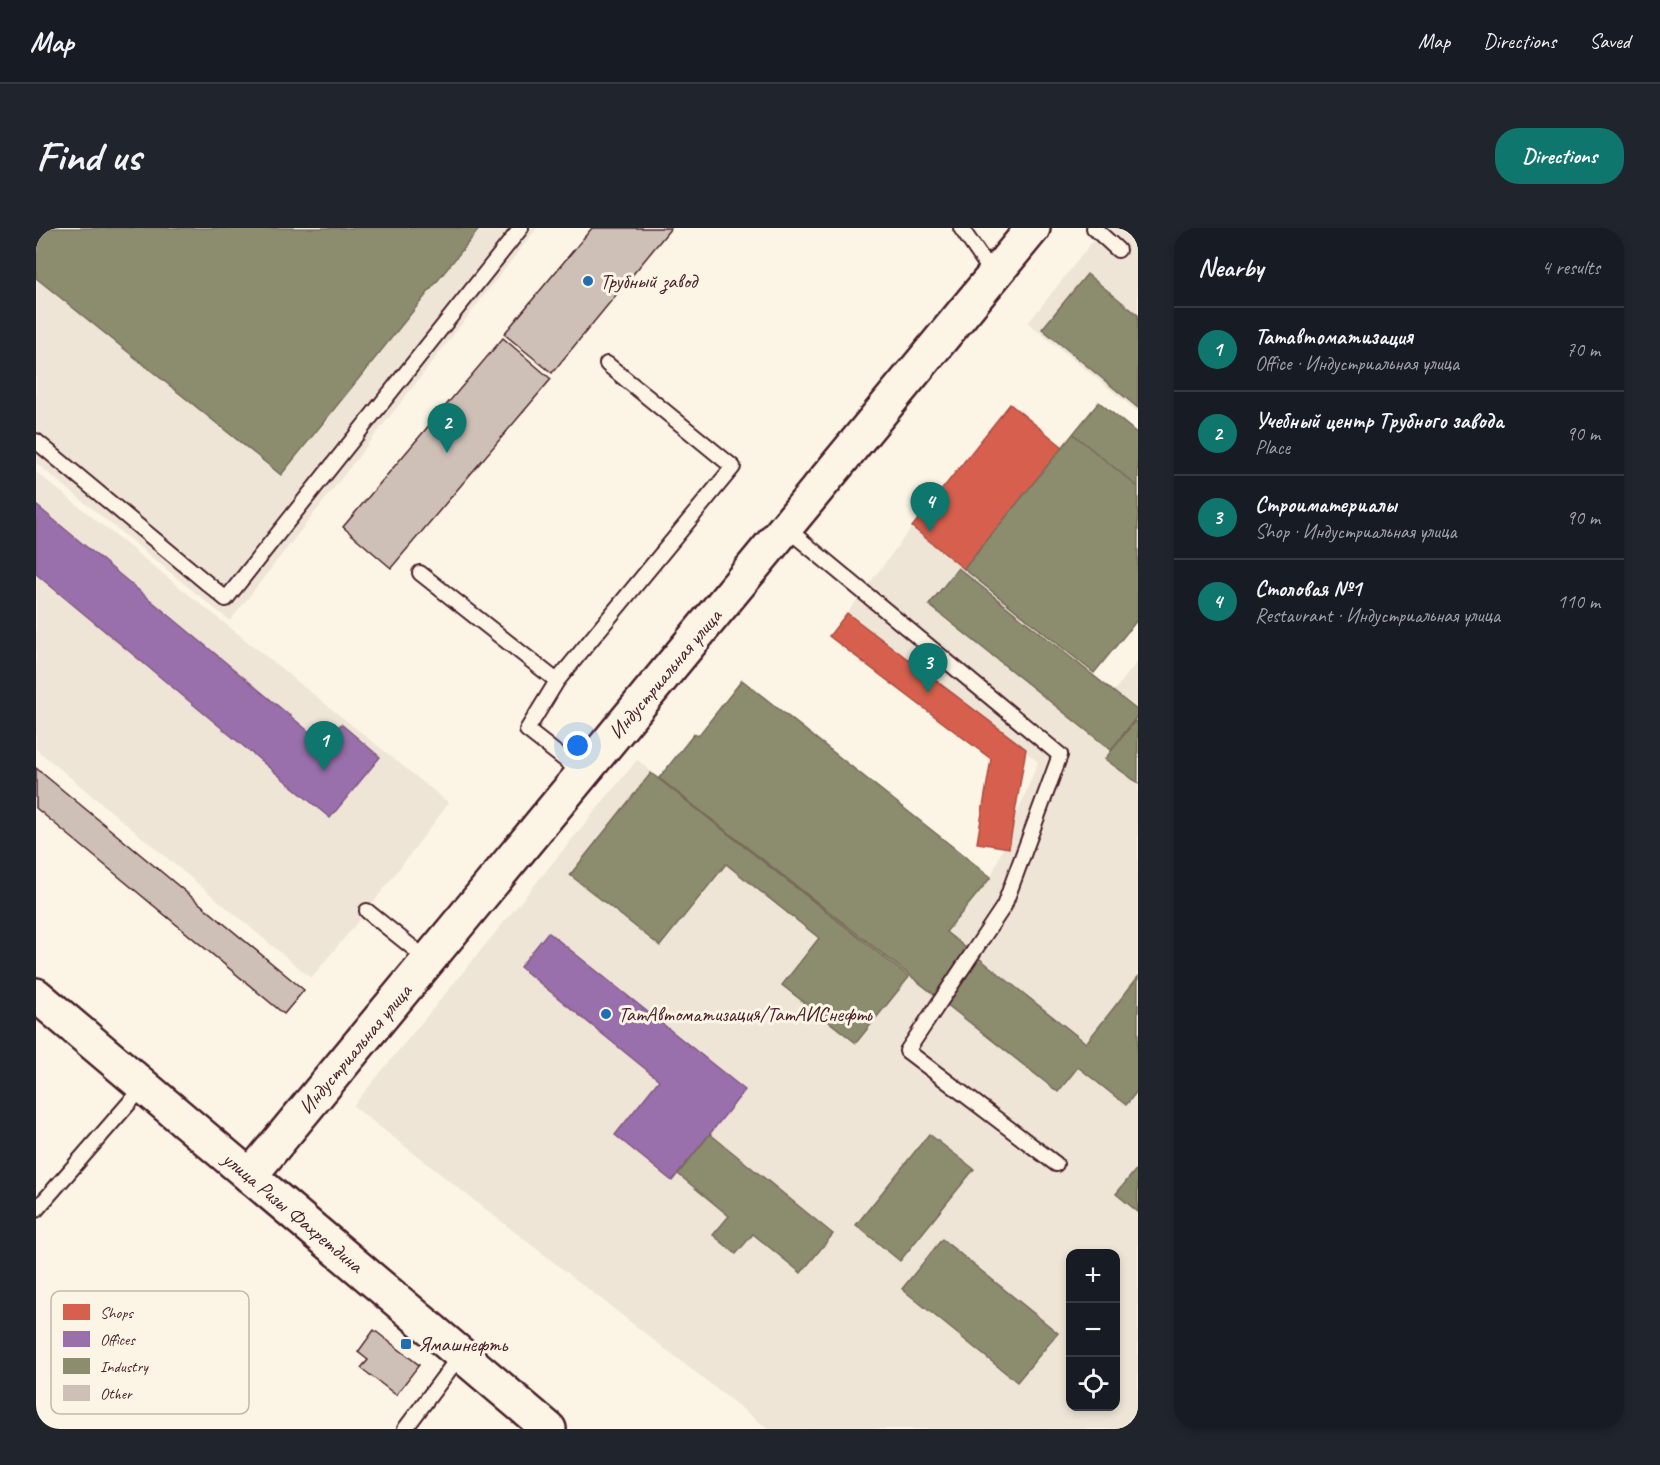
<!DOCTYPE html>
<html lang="en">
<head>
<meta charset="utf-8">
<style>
	:root { --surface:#171b24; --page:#20242c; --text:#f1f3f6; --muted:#9ea1a6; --line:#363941; --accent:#0f766e }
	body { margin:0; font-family:Caveat,sans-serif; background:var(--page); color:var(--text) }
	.controls { position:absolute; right:18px; bottom:18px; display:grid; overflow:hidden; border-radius:12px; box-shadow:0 3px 9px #0003 }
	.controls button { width:54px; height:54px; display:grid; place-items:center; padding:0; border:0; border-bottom:2px solid var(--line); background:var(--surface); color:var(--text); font:30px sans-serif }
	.you { position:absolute; left:542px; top:518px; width:21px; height:21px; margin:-15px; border:4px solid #fff; border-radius:50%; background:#1a73e8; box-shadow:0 0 0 9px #1a73e833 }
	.badge { display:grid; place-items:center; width:39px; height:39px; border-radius:50%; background:var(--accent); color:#fff; font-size:20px; font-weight:700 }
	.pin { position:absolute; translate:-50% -50px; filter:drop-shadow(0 2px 3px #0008) }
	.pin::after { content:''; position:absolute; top:32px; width:21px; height:18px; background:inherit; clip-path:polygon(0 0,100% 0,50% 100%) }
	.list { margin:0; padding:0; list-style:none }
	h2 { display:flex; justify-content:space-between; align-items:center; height:78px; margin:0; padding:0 24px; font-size:26px }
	h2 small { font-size:20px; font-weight:400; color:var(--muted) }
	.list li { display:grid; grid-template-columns:39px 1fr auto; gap:18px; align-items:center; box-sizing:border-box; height:84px; padding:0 24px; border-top:2px solid var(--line) }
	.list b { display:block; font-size:22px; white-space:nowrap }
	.list p { margin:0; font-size:20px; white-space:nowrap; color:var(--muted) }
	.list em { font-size:20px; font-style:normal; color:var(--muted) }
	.icon { flex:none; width:33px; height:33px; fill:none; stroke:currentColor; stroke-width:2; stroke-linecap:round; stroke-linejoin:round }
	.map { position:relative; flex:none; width:1102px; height:1201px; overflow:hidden; border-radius:24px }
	header { display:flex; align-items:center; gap:36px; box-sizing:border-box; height:84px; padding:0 30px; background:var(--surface); border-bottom:2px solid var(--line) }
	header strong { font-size:28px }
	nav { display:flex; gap:33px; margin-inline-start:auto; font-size:21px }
	.intro { display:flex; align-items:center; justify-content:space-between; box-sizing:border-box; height:144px; padding:0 36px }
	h1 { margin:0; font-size:42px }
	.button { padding:15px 27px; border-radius:24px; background:var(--accent); color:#fff; font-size:21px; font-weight:700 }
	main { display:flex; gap:36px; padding:0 36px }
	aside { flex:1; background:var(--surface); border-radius:24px; box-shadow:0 3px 9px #0003 }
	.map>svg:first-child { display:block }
</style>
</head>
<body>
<header>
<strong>Map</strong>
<nav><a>Map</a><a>Directions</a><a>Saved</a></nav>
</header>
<div class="intro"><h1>Find us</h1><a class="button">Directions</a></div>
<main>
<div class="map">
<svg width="1102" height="1201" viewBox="0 0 1102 1201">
	<rect width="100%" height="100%" fill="#fcf5e5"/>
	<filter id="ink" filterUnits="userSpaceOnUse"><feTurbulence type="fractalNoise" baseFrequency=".0167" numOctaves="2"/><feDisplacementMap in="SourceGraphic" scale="12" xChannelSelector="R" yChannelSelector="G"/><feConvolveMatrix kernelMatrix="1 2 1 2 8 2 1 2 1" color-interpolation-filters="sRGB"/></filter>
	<g filter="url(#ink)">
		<path fill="#eee5d7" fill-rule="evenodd" d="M0,0H501L194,393L0,235Z
			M1067,0H1102V184L992,95Z
			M0,244L413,575L331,683L275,750L0,521Z
			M876,299L1078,463L1102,433V1201H732L317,878L601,532L874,750L955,649L1002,534L811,385ZM1034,1026H1080V1178H1034Z"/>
		<path fill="#d6604d" stroke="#ac4c43" stroke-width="1.5" d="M974,176L1027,219L928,341L876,299Z
			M811,385L990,521L973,620L941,615L955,531L793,408Z"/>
		<path fill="#9970ab" stroke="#815885" stroke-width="1.5" d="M0,277L288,516L305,496L344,529L294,590L0,346Z
			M512,704L709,862L636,953L579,907L623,852L484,739Z"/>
		<path fill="#8c8c6e" stroke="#786b5a" stroke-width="1.5" d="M0,0H444L245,247L0,50Z
			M1051,46L1102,87V180L1006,101Z
			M1063,174L1102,206V259L1037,206Z
			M1037,206L1102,259V391L1058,445L928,341Z
			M922,340L1102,483V487L1075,522L893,377Z
			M706,452L955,649L910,704L1050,815L1102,749V862L1090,877L1042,839L1022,864L623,550L658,506L662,508Z
			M1099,493L1102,495V555L1069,531Z
			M615,545L873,749L820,815L746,757L783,710L690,636L624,718L534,647Z
			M674,906L797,1006L765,1045L717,1006L700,1026L677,1007L693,988L642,946Z
			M893,906L938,941L864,1033L820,997Z
			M1102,939V984L1080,966Z
			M906,1011L1022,1105L981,1154L866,1061Z"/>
		<path fill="#cfc0b7" stroke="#4a1f2b" stroke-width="1.5" d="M556,0H635L516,145L468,106Z
			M467,110L515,151L355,340L307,299Z
			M0,540L268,762L248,786L0,580Z
			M338,1102L383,1137L360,1167L325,1140L332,1132L322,1124Z"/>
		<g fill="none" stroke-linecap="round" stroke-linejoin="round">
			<g stroke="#4a1f2b" stroke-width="18">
				<path id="service" d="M925,0L958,48
					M1058,0L1082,22
					M0,213L190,371L485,0
					M749,299L1024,527L968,678L871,823L1020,936
					M384,345L521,453
					M547,546L491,502L521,453L697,239L571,136
					M331,683L392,732
					M0,982L108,858
					M369,1201L425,1126"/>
			</g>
			<g stroke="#4a1f2b" stroke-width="38">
				<path id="tertiary" d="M214,948L997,0"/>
			</g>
			<g stroke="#4a1f2b" stroke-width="38">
				<path id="primary" d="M0,767L513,1201"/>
			</g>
			<use href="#service" stroke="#fcf5e5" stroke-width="14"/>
			<use href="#tertiary" stroke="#fcf5e5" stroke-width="33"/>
			<use href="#primary" stroke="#fcf5e5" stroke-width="33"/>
		</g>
	</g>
	<g fill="#1f6fb2" stroke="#fcf5e5" stroke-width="2">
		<circle cx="552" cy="53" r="6"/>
		<circle cx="570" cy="786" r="6"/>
		<rect x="364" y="1110" width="12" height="12" rx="3"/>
	</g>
	<g text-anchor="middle" stroke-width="6" stroke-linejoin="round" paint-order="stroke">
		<g font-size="21" fill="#4a1f2b" stroke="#fcf5e5" text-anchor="start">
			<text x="564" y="60">Трубный завод</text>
			<text x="582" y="793">ТатАвтоматизация/ТатАИСнефть</text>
			<text x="382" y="1123">Ямашнефть</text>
		</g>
		<g font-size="21" fill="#4a1f2b" stroke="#fcf5e5">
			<text transform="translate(629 446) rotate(-50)" y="7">Индустриальная улица</text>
			<text transform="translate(319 821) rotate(-50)" y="7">Индустриальная улица</text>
			<text transform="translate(257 984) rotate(40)" y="7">улица Ризы Фахретдина</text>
		</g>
	</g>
	<rect x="15" y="1063" width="198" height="123" rx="9" fill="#fcf5e5" stroke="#c7b5ad" stroke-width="1.5"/>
	<rect x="27" y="1076" width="27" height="16" fill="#d6604d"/>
	<rect x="27" y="1103" width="27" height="16" fill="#9970ab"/>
	<rect x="27" y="1130" width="27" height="16" fill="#8c8c6e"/>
	<rect x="27" y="1157" width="27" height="16" fill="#cfc0b7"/>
	<g font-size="16" fill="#4a1f2b">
		<text x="64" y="1090">Shops</text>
		<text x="64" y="1117">Offices</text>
		<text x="64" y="1144">Industry</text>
		<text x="64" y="1171">Other</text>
	</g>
</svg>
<div class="controls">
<button>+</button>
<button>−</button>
<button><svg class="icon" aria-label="locate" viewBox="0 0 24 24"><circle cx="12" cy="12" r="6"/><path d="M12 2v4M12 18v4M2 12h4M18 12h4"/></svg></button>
</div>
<div class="you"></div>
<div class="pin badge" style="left:288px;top:543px">1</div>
<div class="pin badge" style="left:411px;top:225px">2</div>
<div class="pin badge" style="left:892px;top:465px">3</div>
<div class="pin badge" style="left:894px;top:304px">4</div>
</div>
<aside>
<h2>Nearby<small>4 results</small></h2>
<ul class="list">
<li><span class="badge">1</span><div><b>Татавтоматизация</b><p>Office · Индустриальная улица</p></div><em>70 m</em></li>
<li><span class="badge">2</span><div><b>Учебный центр Трубного завода</b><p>Place</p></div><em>90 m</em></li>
<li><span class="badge">3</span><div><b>Строиматериалы</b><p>Shop · Индустриальная улица</p></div><em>90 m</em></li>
<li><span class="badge">4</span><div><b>Столовая №1</b><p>Restaurant · Индустриальная улица</p></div><em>110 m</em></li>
</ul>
</aside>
</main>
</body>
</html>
